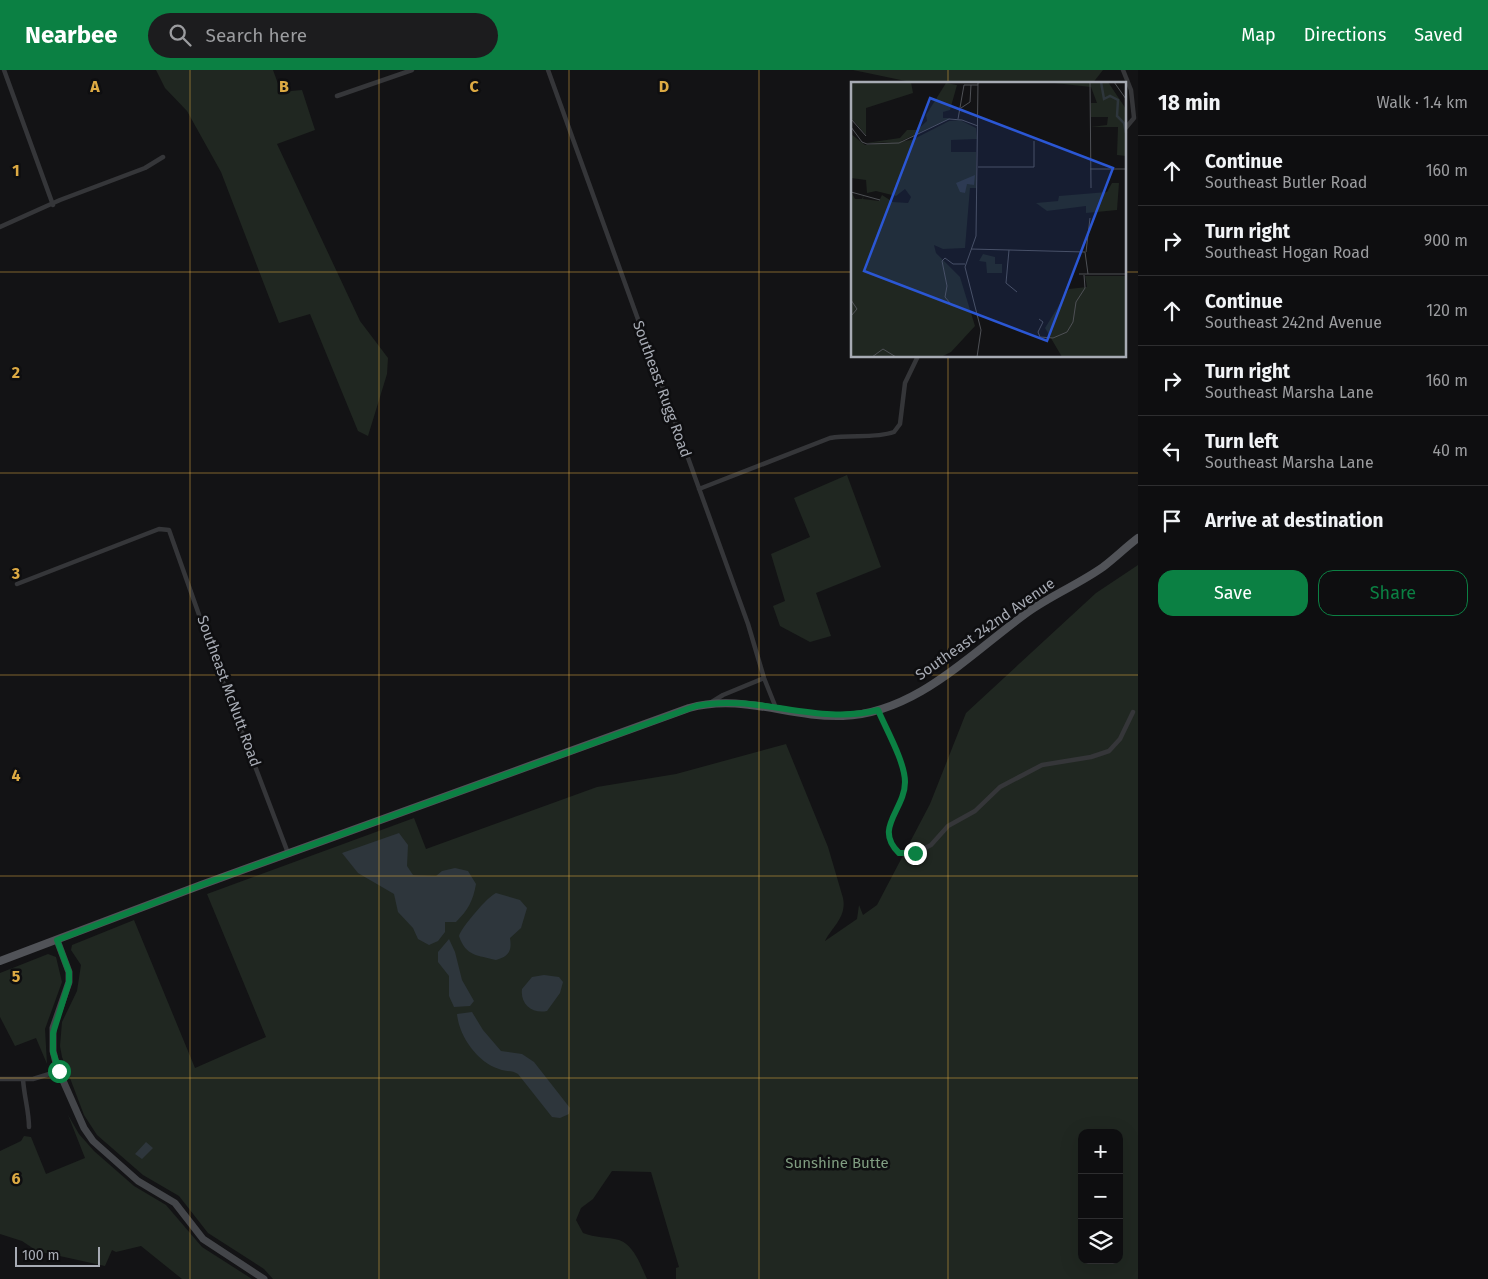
<!DOCTYPE html>
<html lang="en">
<head>
<meta charset="utf-8">
<style>
	:root { --surface:#0e0e10; --page:#1c1c1e; --text:#f1f3f6; --muted:#9b9c9f; --line:#2e2e30; --accent:#0b8043 }
	body { margin:0; font-family:"Fira Sans",sans-serif; background:var(--page); color:var(--text) }
	.controls { position:absolute; right:15px; bottom:15px; display:grid; overflow:hidden; border-radius:10px; box-shadow:0 5px 20px #0002 }
	.controls button { width:45px; height:45px; display:grid; place-items:center; padding:0; border:0; border-bottom:1px solid var(--line); background:var(--surface); color:var(--text); font:25px sans-serif }
	.scale { position:absolute; left:15px; bottom:12px; width:85px; box-sizing:border-box; padding-left:5px; border:2px solid #a7abb4; border-top:0; font-size:14px; line-height:18px; white-space:nowrap; color:#a7abb4; -webkit-text-stroke:4px #0e0e10; paint-order:stroke }
	.stop { position:absolute; width:15px; height:15px; margin:-11px; border:4px solid #0b8043; border-radius:50%; background:#fff }
	.stop.end { background:#0b8043; border-color:#fff; box-shadow:0 1px 5px #0008 }
	.list { margin:0; padding:0; list-style:none }
	h2 { display:flex; justify-content:space-between; align-items:center; height:65px; margin:0; padding:0 20px; font-size:21px }
	h2 small { font-size:16px; font-weight:400; color:var(--muted) }
	.list li { display:grid; grid-template-columns:32px 1fr auto; gap:15px; align-items:center; box-sizing:border-box; height:70px; padding:0 20px; border-top:1px solid var(--line) }
	.list b { display:block; font-size:19px; white-space:nowrap }
	.list p { margin:0; font-size:16px; white-space:nowrap; color:var(--muted) }
	.list em { font-size:16px; font-style:normal; color:var(--muted) }
	.actions { display:flex; gap:10px; padding:15px 20px }
	.actions a { flex:1; padding:11px 0; border:1px solid var(--accent); border-radius:15px; text-align:center; font-size:18px; color:var(--accent) }
	.actions .main { background:var(--accent); color:#fff }
	.icon { flex:none; width:28px; height:28px; fill:none; stroke:currentColor; stroke-width:2; stroke-linecap:round; stroke-linejoin:round }
	.map { position:relative; flex:none; width:1138px; height:1209px; overflow:hidden }
	header { display:flex; align-items:center; gap:30px; box-sizing:border-box; height:70px; padding:0 25px; background:var(--accent); color:#fff }
	header strong { font-size:24px }
	nav { display:flex; gap:28px; margin-inline-start:auto; font-size:18px }
	.search { width:350px; height:45px; background:var(--page); display:flex; align-items:center; gap:12px; box-sizing:border-box; padding:0 18px; border-radius:28px; color:var(--muted); font-size:19px }
	main { display:flex }
	aside { flex:1; background:var(--surface) }
	.map>svg:first-child { display:block }
</style>
</head>
<body>
<header>
<strong>Nearbee</strong>
<div class="search"><svg class="icon" aria-label="search" viewBox="0 0 24 24"><circle cx="10" cy="10" r="6"/><path d="M15 15l6 6"/></svg>Search here</div>
<nav><a>Map</a><a>Directions</a><a>Saved</a></nav>
</header>
<main>
<div class="map">
<svg width="1138" height="1209" viewBox="0 0 1138 1209">
	<rect width="100%" height="100%" fill="#131315"/>
	<path fill="#202721" fill-rule="evenodd" d="M156,0H273L281,22L302,20L315,60L277,74L360,251L388,288L387,304L368,366L358,361L310,244L279,253L221,102L187,41L165,18Z
		M853,0H1103L1092,14H920Z
		M847,405L881,497L816,523L831,566L810,572L780,556L773,536L785,531L771,484L810,467L794,428Z
		M1138,495V1209H676V1198L679,1197L651,1102L612,1101L593,1129L581,1138L576,1150L583,1163C595,1168 607,1167 619,1170C634,1175 641,1196 647,1209H273L264,1199L208,1163L179,1126L143,1105L97,1065L84,1045L62,987L60,976L62,952L77,921L81,895L71,880L72,875L134,850L195,998L266,967L207,824L414,748L426,779L597,717L676,704L786,674L828,777L843,828C847,847 832,857 825,871L857,849L859,835L863,845L877,835L930,734L966,643L1096,523ZM1082,1063H1119V1190H1082Z
		M48,884L56,887L62,912L45,959L47,994L36,968L15,976L0,947V903Z
		M68,1045L79,1064L94,1081L134,1116L166,1135L202,1177L252,1209H182L141,1176L116,1182L112,1180L105,1196L37,1181L22,1171L0,1164V1081L21,1071L24,1066L31,1067L46,1104L85,1088Z"/>
	<path fill="#2e363c" d="M399,763L408,775L407,796L413,805L436,806L442,801L455,798L468,801L476,814C473,831 468,840 456,852H445V862L438,871L429,875L418,869L413,858L398,842L394,824L358,803L342,783Z
		M496,823L520,830L527,838L521,858L510,868C512,881 509,886 496,890C478,885 466,887 459,866C461,858 488,826 496,823Z
		M449,869L455,882L462,910L474,931L470,936L454,937L449,926V906L438,892V882Z
		M544,905L559,907L563,912L560,923L547,941C532,944 520,934 522,919L532,907Z
		M472,942L483,960L501,981L522,984L534,992L570,1038L569,1044L560,1048L552,1047L518,1004C512,1000 505,1002 499,999C477,992 459,966 457,944Z
		M146,1072L153,1078L142,1089L135,1084Z"/>
	<g fill="none" stroke-linecap="round" stroke-linejoin="round">
		<path stroke="#353639" stroke-width="4.5" d="M4,0L53,135
			M548,0L748,554L764,608L776,638
			M1123,0L1131,20L1134,48L1124,60
			M337,26L412,0
			M0,157L60,130L145,98L163,87
			M699,419L830,368C850,364 874,369 894,362L900,354L905,313L918,286
			M17,514L159,459L169,460L220,604L288,783
			M710,633L723,625L764,608
			M878,640C886,659 905,692 905,712C905,740 873,758 899,783H915L931,775L948,756L975,741L1000,717L1042,695L1091,687L1109,681L1120,669L1133,642
			M0,1009H33L59,1001
			M23,1009C24,1026 29,1041 29,1057"/>
		<path stroke="#434549" stroke-width="7" d="M57,870L69,902V912L53,958V981L57,997L84,1058L93,1071L138,1111L175,1133L203,1169L264,1209"/>
		<path stroke="#515358" stroke-width="8" d="M0,891L201,815L689,638C742,623 790,648 843,646C917,643 972,582 1028,542C1052,525 1079,514 1103,497C1115,488 1126,477 1138,468"/>
	</g>
	<g fill="none" stroke-linecap="round" stroke-linejoin="round">
		<path stroke="#0b8043" stroke-width="6" d="M59,1001L53,982V963L69,912V902L57,870L201,815L696,636C757,623 817,656 878,640C886,659 905,692 905,712C905,740 873,758 899,783H915"/>
	</g>
	<path fill="none" stroke="#ddaa43" stroke-width="1" stroke-opacity="0.55" d="M190,0V1209M379,0V1209M569,0V1209M759,0V1209M948,0V14M0,202H852M1124,202H1138M948,286V1209M0,403H1138M0,605H1138M0,806H1138M0,1008H1138"/>
	<g text-anchor="middle" stroke-width="5" stroke-linejoin="round" paint-order="stroke">
		<g font-size="15" fill="#a7abb4" stroke="#0e0e10">
			<text transform="translate(662 319) rotate(70)" y="5">Southeast Rugg Road</text>
			<text transform="translate(985 559) rotate(-35)" y="5">Southeast 242nd Avenue</text>
			<text transform="translate(229 621) rotate(70)" y="5">Southeast McNutt Road</text>
		</g>
		<g font-size="15" fill="#809d81" stroke="#0e0e10">
			<text x="837" y="1098">Sunshine Butte</text>
		</g>
	</g>
	<g transform="translate(851 12)">
		<rect width="275" height="275" fill="#131315"/>
		<path d="M0,0H60L62,11L15,26V53L0,36ZM194,0H257L275,27V74L266,73L267,45H240L256,43L257,35H240V21H246L240,5ZM95,1L106,3L99,28L92,30V36H100L48,60L15,61L49,56L56,48H66L76,39L75,33ZM109,38L125,46L126,57L100,58V70H125V106H119L114,166L92,167L83,163L85,171L109,195L124,244L100,270L90,275H0L1,111L4,117H11L13,113L12,117L28,119L31,113L42,120L57,121L60,115L54,107L45,114L25,109L16,111L15,98L0,96V52L14,63L61,58L98,39ZM261,101H268L266,128L235,131V124L196,129L185,121L207,119L208,114L256,110ZM132,172L144,175V182H151V191H136L135,180L128,179ZM234,194H275V275H211L194,246L218,207L236,205Z" fill="#202721"/>
		<path d="M124,93L123,103L116,102L114,111L109,110L105,101Z" fill="#2e363c"/>
		<path fill="none" stroke="#2e363c" stroke-width="2.5" d="M250,0L253,17L259,14L267,18L266,34L273,41L275,51"/>
		<path fill="none" stroke="#4e5055" stroke-width="1" d="M239,0L240,106M263,0L275,17M110,26L119,20L120,3M0,37L15,54M107,37L113,3H127M0,45L11,60L16,62L48,61L98,37L111,38L127,44M127,85H183V59M239,87H275M0,110L29,118M120,167L234,170L237,192M158,168L155,201L166,210M235,170L239,136M228,192H275M0,218L6,227L0,234M99,221L94,215L96,204L91,179L94,176L102,182H114M188,237L192,240L187,250L189,255L202,256L216,250L222,240L225,220L234,206L233,193M21,275L32,267L45,275M126,275L130,248L114,185L125,154L127,0"/>
		<path fill="#2b57d4" fill-opacity="0.15" stroke="#2b57d4" stroke-width="2.5" d="M79,16L262,86L196,259L13,189Z"/>
		<rect width="275" height="275" fill="none" stroke="#a7abb4" stroke-width="2.5"/>
	</g>
	<g font-size="16" text-anchor="middle" font-weight="bold" fill="#ddaa43" stroke="#0e0e10" stroke-width="5" stroke-linejoin="round" paint-order="stroke">
		<text x="95" y="22">A</text>
		<text x="284" y="22">B</text>
		<text x="474" y="22">C</text>
		<text x="664" y="22">D</text>
		<text x="16" y="106">1</text>
		<text x="16" y="308">2</text>
		<text x="16" y="509">3</text>
		<text x="16" y="711">4</text>
		<text x="16" y="912">5</text>
		<text x="16" y="1114">6</text>
	</g>
</svg>
<div class="controls">
<button>+</button>
<button>−</button>
<button><svg class="icon" aria-label="layers" viewBox="0 0 24 24"><path d="M12 4l9 5-9 5-9-5zM3 14l9 5 9-5"/></svg></button>
</div>
<div class="scale">100 m</div>
<div class="stop" style="left:59px;top:1001px"></div>
<div class="stop end" style="left:915px;top:783px"></div>
</div>
<aside>
<h2>18 min<small>Walk · 1.4 km</small></h2>
<ul class="list">
<li><svg class="icon" aria-label="ahead" viewBox="0 0 24 24"><path d="M12 20V5M6 11l6-6 6 6"/></svg><div><b>Continue</b><p>Southeast Butler Road</p></div><em>160 m</em></li>
<li><svg class="icon" aria-label="right" viewBox="0 0 24 24"><path d="M7 20v-9h11M14 6l5 5-5 5"/></svg><div><b>Turn right</b><p>Southeast Hogan Road</p></div><em>900 m</em></li>
<li><svg class="icon" aria-label="ahead" viewBox="0 0 24 24"><path d="M12 20V5M6 11l6-6 6 6"/></svg><div><b>Continue</b><p>Southeast 242nd Avenue</p></div><em>120 m</em></li>
<li><svg class="icon" aria-label="right" viewBox="0 0 24 24"><path d="M7 20v-9h11M14 6l5 5-5 5"/></svg><div><b>Turn right</b><p>Southeast Marsha Lane</p></div><em>160 m</em></li>
<li><svg class="icon" aria-label="left" viewBox="0 0 24 24"><path d="M17 20v-9H6M10 6l-5 5 5 5"/></svg><div><b>Turn left</b><p>Southeast Marsha Lane</p></div><em>40 m</em></li>
<li><svg class="icon" aria-label="arrive" viewBox="0 0 24 24"><path d="M6 21V4h12l-3 4 3 4H6"/></svg><div><b>Arrive at destination</b></div></li>
</ul>
<div class="actions"><a class="main">Save</a><a>Share</a></div>
</aside>
</main>
</body>
</html>
